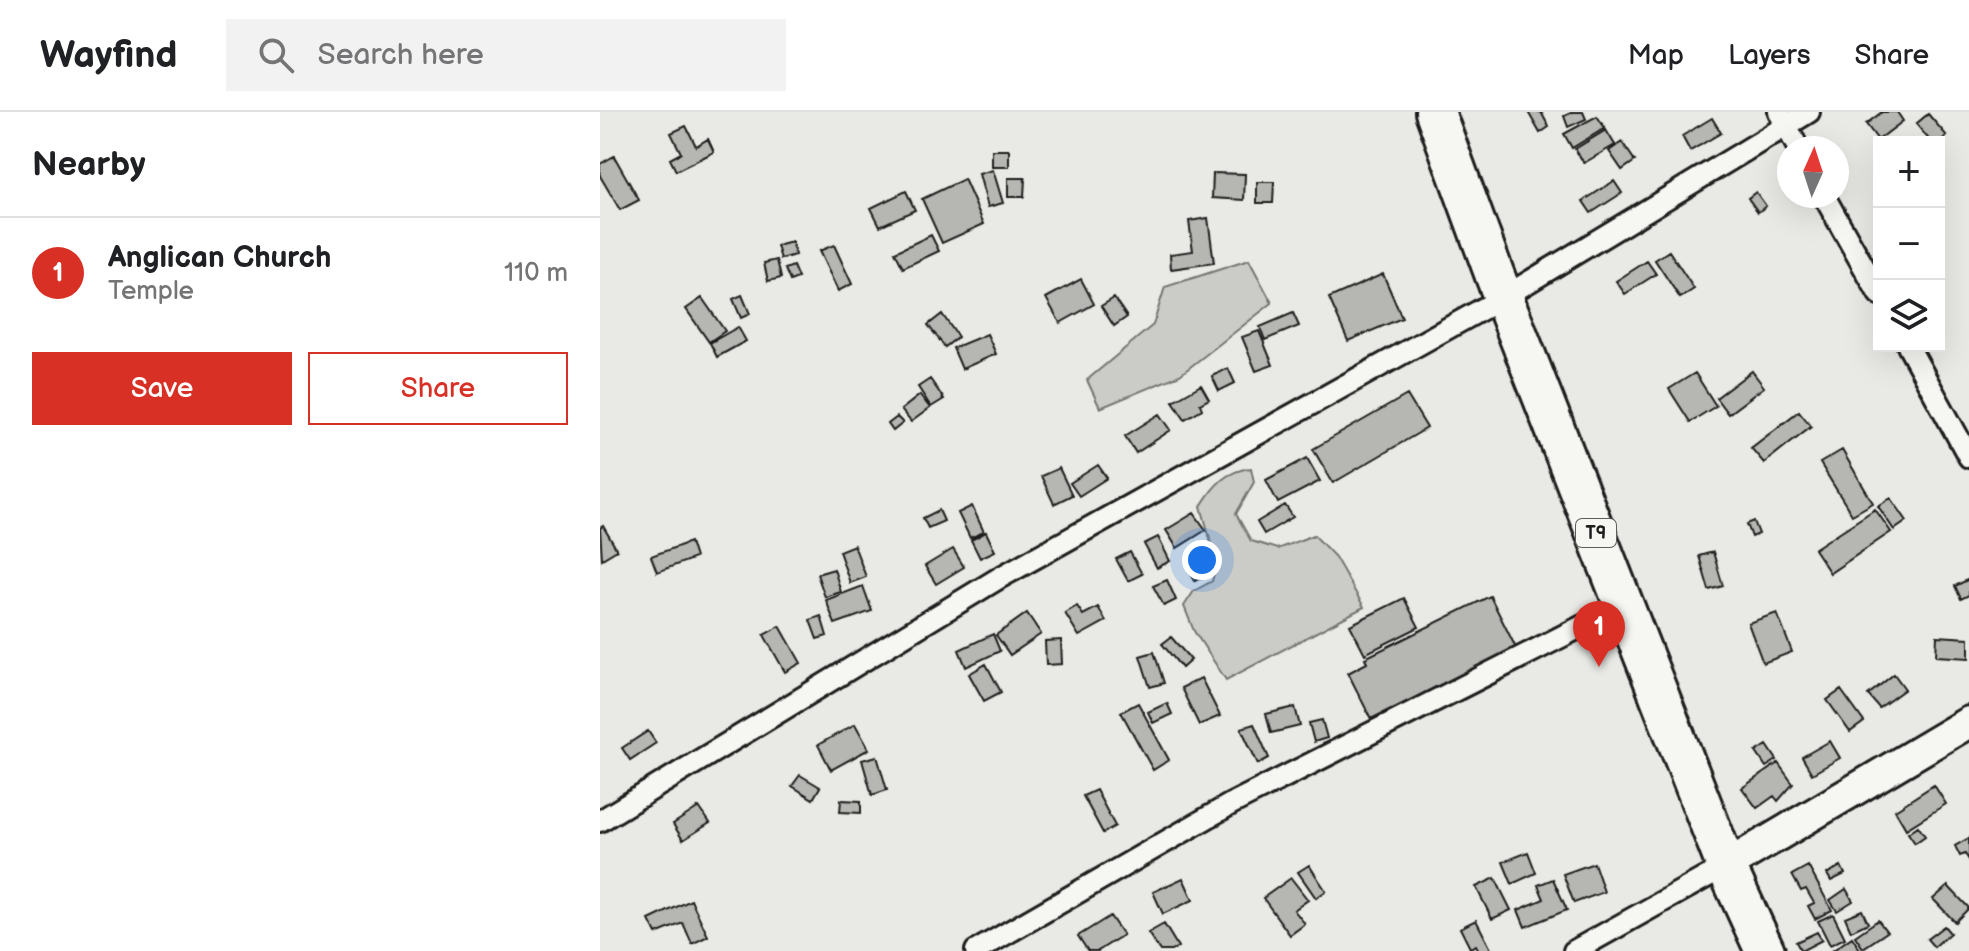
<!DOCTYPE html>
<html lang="en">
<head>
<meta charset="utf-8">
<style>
	:root { --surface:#fff; --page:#f2f2f2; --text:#202124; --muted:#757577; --line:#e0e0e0; --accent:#d93025 }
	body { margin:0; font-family:"Balsamiq Sans",sans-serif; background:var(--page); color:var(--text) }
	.controls { position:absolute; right:24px; top:24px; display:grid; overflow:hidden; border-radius:0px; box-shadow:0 8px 32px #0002 }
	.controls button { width:72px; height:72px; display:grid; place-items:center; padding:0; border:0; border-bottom:2px solid var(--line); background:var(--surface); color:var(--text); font:40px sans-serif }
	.compass { position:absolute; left:1177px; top:24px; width:72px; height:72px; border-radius:50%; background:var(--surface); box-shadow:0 8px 32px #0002; rotate:3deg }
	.you { position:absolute; left:602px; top:448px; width:28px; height:28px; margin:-20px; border:6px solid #fff; border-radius:50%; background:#1a73e8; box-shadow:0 0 0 12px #1a73e833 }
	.badge { display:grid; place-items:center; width:52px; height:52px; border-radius:50%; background:var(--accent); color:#fff; font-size:26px; font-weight:700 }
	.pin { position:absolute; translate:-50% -66px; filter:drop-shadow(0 2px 4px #0008) }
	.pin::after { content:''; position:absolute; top:42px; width:28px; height:24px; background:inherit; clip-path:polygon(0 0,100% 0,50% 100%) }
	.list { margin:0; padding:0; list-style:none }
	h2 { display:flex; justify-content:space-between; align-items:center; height:104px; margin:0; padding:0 32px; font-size:34px }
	h2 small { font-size:26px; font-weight:400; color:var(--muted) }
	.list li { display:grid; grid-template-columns:52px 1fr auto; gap:24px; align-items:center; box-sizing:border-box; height:112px; padding:0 32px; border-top:2px solid var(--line) }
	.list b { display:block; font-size:30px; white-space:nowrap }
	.list p { margin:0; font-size:26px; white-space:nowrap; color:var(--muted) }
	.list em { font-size:26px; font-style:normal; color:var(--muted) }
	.actions { display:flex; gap:16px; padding:24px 32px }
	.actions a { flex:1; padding:18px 0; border:2px solid var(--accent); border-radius:0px; text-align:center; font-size:28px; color:var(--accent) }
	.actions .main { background:var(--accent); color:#fff }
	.icon { flex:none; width:44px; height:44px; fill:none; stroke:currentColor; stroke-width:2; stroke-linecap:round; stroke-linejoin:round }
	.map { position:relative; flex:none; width:1369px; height:839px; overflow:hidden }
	header { display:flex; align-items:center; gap:48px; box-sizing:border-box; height:112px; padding:0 40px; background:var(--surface); border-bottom:2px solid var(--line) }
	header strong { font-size:38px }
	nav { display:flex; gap:44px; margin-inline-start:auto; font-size:28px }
	.search { width:560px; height:72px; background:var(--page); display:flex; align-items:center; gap:20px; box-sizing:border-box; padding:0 28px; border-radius:0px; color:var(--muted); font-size:30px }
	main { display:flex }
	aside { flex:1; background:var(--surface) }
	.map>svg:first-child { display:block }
</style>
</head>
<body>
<header>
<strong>Wayfind</strong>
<div class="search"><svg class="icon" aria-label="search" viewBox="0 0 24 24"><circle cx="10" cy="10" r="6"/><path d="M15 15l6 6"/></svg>Search here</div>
<nav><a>Map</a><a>Layers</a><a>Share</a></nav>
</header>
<main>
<aside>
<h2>Nearby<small></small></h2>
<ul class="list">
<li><span class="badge">1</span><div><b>Anglican Church</b><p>Temple</p></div><em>110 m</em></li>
</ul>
<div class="actions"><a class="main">Save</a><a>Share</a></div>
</aside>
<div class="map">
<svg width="1369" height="839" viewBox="0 0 1369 839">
	<rect width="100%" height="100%" fill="#e9e9e5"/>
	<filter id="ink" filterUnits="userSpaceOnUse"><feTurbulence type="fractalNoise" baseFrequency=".0125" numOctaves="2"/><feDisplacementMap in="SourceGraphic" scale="16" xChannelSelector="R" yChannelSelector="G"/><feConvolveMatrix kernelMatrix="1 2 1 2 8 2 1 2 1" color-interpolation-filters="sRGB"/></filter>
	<g filter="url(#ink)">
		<path fill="#cbcbc7" stroke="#747472" stroke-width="2" d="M649,148L672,191L580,263L500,296L487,268L553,213L565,175Z
			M651,356L654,370L636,402L651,429L677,437L714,423L735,445L764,495L626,568L594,519L584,494L594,479L612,469L617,452L601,394C614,373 626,359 651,356Z"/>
		<path fill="#b6b6b3" stroke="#1c1c1c" stroke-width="2" d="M928,0H941L949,15L940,21Z
			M973,0H983L986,7L968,15L964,4Z
			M1282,0H1297L1303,9L1278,28L1266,12Z
			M1328,2L1347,24L1339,30H1331L1316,12Z
			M997,4L1005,16L972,36L964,22Z
			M1112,6L1121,21L1090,39L1082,24Z
			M86,14L96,34L108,27L114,40L76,59L70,47L81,41L71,21Z
			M1006,18L1015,33L984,51L975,37Z
			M1022,30L1035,49L1022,58L1009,39Z
			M392,38H409V55H392Z
			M14,44L39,88L20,98L0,64V52Z
			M393,58L403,91L388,95L379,62Z
			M613,61L645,62L644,88L612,86Z
			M408,66H425L424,85H408Z
			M364,67L384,112L342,131L322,87Z
			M1014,69L1022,81L991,101L983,89Z
			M657,70H674L673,91H657Z
			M306,79L315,98L280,114L271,96Z
			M1156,80L1166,94L1158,100L1148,86Z
			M608,106L614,151L571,157L570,142L593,139L589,109Z
			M331,123L339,139L303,156L295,140Z
			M192,130L195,143L181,147L177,134Z
			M234,133L252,172L238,179L219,139Z
			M1069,139L1094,177L1080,186L1055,148Z
			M177,148L181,166L168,169L164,151Z
			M1047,149L1056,162L1025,182L1016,169Z
			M193,154L198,166L190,169L185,157Z
			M783,162L802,206L748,229L729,186Z
			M481,167L494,192L460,211L446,186Z
			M142,183L150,202L141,206L133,187Z
			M102,186L125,219L109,230L86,197Z
			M514,186L527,205L514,214L501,194Z
			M693,201L699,214L665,228L660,215Z
			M342,202L358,225L345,235L328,213Z
			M138,215L146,229L117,245L110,231Z
			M659,219L673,253L656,259L642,225Z
			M387,222L396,242L362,257L353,236Z
			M628,256L635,271L619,279L612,264Z
			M1152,259L1164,275L1128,302L1116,286Z
			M1095,261L1116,294L1090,310L1069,277Z
			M330,267L344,287L331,295L318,275Z
			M601,273L609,287L600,292L602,297L585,307L573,289Z
			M320,283L330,296L311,310L301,298Z
			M807,283L827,316L733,371L713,337Z
			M1199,299L1211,314L1164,351L1151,336Z
			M560,302L571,318L536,341L525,324Z
			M297,305L303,311L293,319L288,312Z
			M1242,338L1273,391L1252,403L1220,351Z
			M707,346L720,369L678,391L666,368Z
			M498,353L507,366L479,384L470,371Z
			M459,356L472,383L454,392L441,364Z
			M1291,386L1307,409L1294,418L1278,394Z
			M685,393L693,405L664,422L657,410Z
			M372,394L384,420L370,426L358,401Z
			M1275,397L1291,420L1230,461L1214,437Z
			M339,398L344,409L328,416L323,406Z
			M594,401L606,418L577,436L566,418Z
			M1154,409L1159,422L1152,425L1147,412Z
			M3,414L17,438L2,447L0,416Z
			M386,420L395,439L380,446L371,428Z
			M558,425L570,449L557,456L544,432Z
			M90,430L95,446L57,460L51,444Z
			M254,433L266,465L250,471L239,439Z
			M353,437L364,455L336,472L325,454Z
			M530,440L542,462L528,469L516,447Z
			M1113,440L1123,474L1109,478L1099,444Z
			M607,447L614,458L595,469L589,458Z
			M234,457L241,480L225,485L217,462Z
			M1369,467V483L1361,487L1355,474Z
			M567,468L576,488L564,494L553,474Z
			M263,474L272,499L235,512L226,488Z
			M890,484L918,540L793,602L791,597L771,607L748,561L767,551L765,546Z
			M804,486L819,515L765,542L750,513Z
			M477,494L483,503L498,495L506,509L479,524L465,501Z
			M427,501L441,522L410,543L396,523Z
			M1177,501L1192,540L1163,551L1148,511Z
			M221,504L227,524L217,527L210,508Z
			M180,514L201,551L185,560L164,523Z
			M393,522L400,539L366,555L359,538Z
			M1337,524L1369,526V546L1336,544Z
			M571,525L591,548L582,556L562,532Z
			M461,528L462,552L446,553L445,529Z
			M554,540L564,571L550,575L540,544Z
			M386,552L401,580L384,589L369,562Z
			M1294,562L1305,577L1279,596L1268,583Z
			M601,566L620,604L599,613L581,576Z
			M1241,578L1264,610L1250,620L1227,588Z
			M538,591L569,648L553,658L521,600Z
			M567,591L572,602L553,611L548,600Z
			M695,595L700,614L671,621L666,602Z
			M722,608L727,626L714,630L709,611Z
			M255,612L269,637L231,658L218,633Z
			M654,612L669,646L658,652L641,616Z
			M48,619L56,631L30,648L22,636Z
			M1230,629L1240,646L1212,662L1202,645Z
			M1167,633L1177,648L1166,655L1156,640Z
			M277,644L287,678L272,683L262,648Z
			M1178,651L1193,672L1178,689L1174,684L1157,696L1142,676Z
			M200,663L220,675L213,687L192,674Z
			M1334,673L1346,692L1306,717L1295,698Z
			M496,678L515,714L503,721L483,684Z
			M241,688L261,689V701L240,700Z
			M99,695L110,711L83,728L73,712Z
			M1318,714L1325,724L1315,731L1308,721Z
			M1369,726V748L1365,742L1360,744L1355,734Z
			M928,740L936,761L912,772L903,750Z
			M994,751L1004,780L974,791L963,762Z
			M709,753L726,779L716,786L698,760Z
			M1208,754L1232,798L1215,807L1208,794L1214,791L1206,777L1201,779L1192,763Z
			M1241,754L1245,762L1231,769L1227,762Z
			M583,766L593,788L563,802L553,780Z
			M691,766L708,788L694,798L705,812L690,823L663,786Z
			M895,766L911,798L892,807L876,775Z
			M953,767L967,798L925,815L918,798L944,787L938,773Z
			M1348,774L1369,796L1355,810L1333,787Z
			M1246,777L1253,789L1237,799L1230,788Z
			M91,788L108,824L92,832L83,811L56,822L49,808Z
			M1262,798L1268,811L1251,819L1245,805Z
			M1233,802L1245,826L1230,833L1218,809Z
			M510,804L523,823L498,839H488L478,824Z
			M876,808L892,839H879L876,833L870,836L860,816Z
			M1278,808L1287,820L1263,836L1255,824Z
			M564,812L578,835L571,839H560L548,821Z
			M1344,814L1350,821L1334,835L1327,827Z
			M1217,820L1222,828L1201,839L1196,830Z
			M1252,825L1261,839H1232Z"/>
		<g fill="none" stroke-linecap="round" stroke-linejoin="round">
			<g stroke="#1c1c1c" stroke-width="26">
				<path id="street" d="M1179,0L1198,36
					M1224,84L1279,182
					M1308,234L1369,345
					M0,709L399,466L904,185L1209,0
					M376,839L631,692L1024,493
					M974,839L1126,754"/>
			</g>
			<g stroke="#1c1c1c" stroke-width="36">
				<path id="secondary" d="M1126,754L1369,610"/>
			</g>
			<g stroke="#1c1c1c" stroke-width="44">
				<path id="highway" d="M835,0L895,164L1126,754L1165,839"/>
			</g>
			<use href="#street" stroke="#f6f6f2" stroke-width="20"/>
			<use href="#secondary" stroke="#f6f6f2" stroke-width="30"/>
			<use href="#highway" stroke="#f6f6f2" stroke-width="38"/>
		</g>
	</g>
	<g text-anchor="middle" stroke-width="7" stroke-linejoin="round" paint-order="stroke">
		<rect fill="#f6f6f2" stroke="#5d5d5c" stroke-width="2" x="976" y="407" width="40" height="28" rx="6"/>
		<g font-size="18" font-weight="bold" fill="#1c1c1c">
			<text x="996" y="427">T9</text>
		</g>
	</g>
</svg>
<div class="controls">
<button>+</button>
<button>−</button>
<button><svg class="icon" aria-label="layers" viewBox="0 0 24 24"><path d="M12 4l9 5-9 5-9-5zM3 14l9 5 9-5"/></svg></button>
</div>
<svg class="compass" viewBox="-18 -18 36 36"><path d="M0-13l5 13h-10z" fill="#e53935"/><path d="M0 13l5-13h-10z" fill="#757577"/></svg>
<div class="you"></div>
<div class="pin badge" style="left:999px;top:555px">1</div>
</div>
</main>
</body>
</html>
